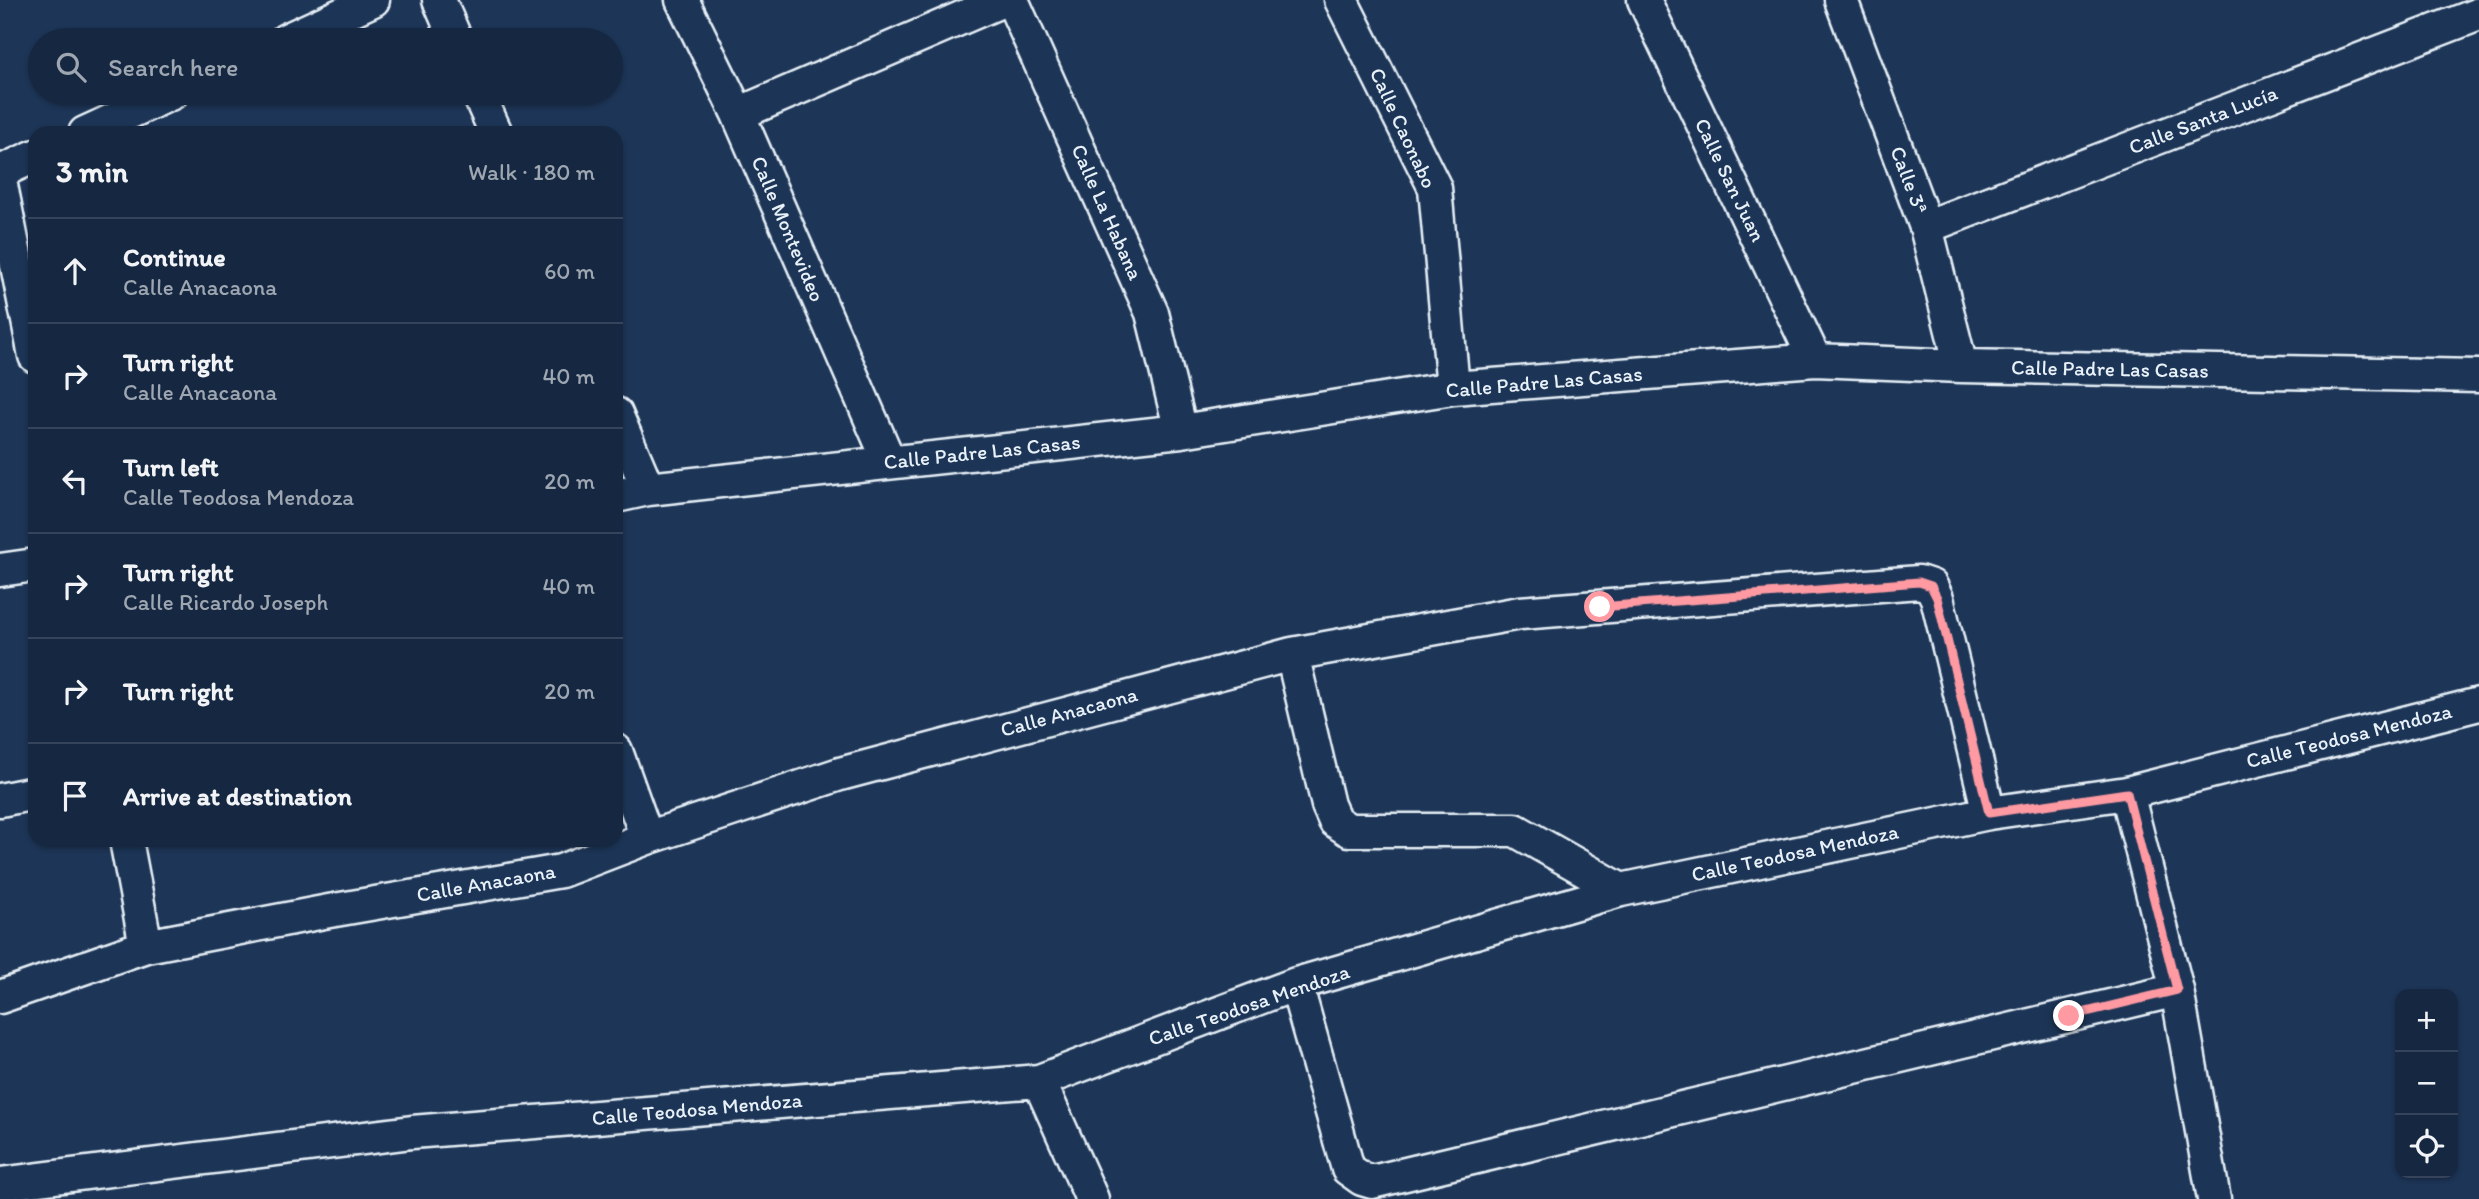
<!DOCTYPE html>
<html lang="en">
<head>
<meta charset="utf-8">
<style>
	:root { --surface:#162841; --page:#23344c; --text:#f1f3f6; --muted:#9ea6b1; --line:#35445a }
	body { margin:0; font-family:Itim,sans-serif; background:var(--page); color:var(--text) }
	.controls { position:absolute; right:21px; bottom:21px; display:grid; overflow:hidden; border-radius:14px; box-shadow:0 2px 5px #0004 }
	.controls button { width:63px; height:63px; display:grid; place-items:center; padding:0; border:0; border-bottom:2px solid var(--line); background:var(--surface); color:var(--text); font:35px sans-serif }
	.stop { position:absolute; width:21px; height:21px; margin:-16px; border:5px solid #ff9aa2; border-radius:50%; background:#fff }
	.stop.end { background:#ff9aa2; border-color:#fff; box-shadow:0 2px 7px #0008 }
	.list { margin:0; padding:0; list-style:none }
	h2 { display:flex; justify-content:space-between; align-items:center; height:91px; margin:0; padding:0 28px; font-size:30px }
	h2 small { font-size:23px; font-weight:400; color:var(--muted) }
	.list li { display:grid; grid-template-columns:46px 1fr auto; gap:21px; align-items:center; box-sizing:border-box; height:105px; padding:0 28px; border-top:2px solid var(--line) }
	.list b { display:block; font-size:26px; white-space:nowrap }
	.list p { margin:0; font-size:23px; white-space:nowrap; color:var(--muted) }
	.list em { font-size:23px; font-style:normal; color:var(--muted) }
	.icon { flex:none; width:38px; height:38px; fill:none; stroke:currentColor; stroke-width:2; stroke-linecap:round; stroke-linejoin:round }
	.map { position:relative; flex:none; width:2479px; height:1199px; overflow:hidden }
	.search { position:absolute; background:var(--surface); box-shadow:0 2px 5px #0004; left:28px; top:28px; width:595px; height:77px; display:flex; align-items:center; gap:18px; box-sizing:border-box; padding:0 24px; border-radius:38px; color:var(--muted); font-size:26px }
	.panel { position:absolute; background:var(--surface); box-shadow:0 2px 5px #0004; left:28px; top:126px; width:595px; height:721px; border-radius:21px }
	.map>svg:first-child { display:block }
</style>
</head>
<body>
<div class="map">
<svg width="2479" height="1199" viewBox="0 0 2479 1199">
	<rect width="100%" height="100%" fill="#1d3557"/>
	<filter id="ink" filterUnits="userSpaceOnUse"><feTurbulence type="fractalNoise" baseFrequency=".0143" numOctaves="2"/><feDisplacementMap in="SourceGraphic" scale="14" xChannelSelector="R" yChannelSelector="G"/><feConvolveMatrix kernelMatrix="1 2 1 2 8 2 1 2 1" color-interpolation-filters="sRGB"/></filter>
	<g filter="url(#ink)">
		<g fill="none" stroke-linecap="round" stroke-linejoin="round">
			<g stroke="#e8f1f8" stroke-width="37">
				<path id="street" d="M439,0L456,40
					M682,0L738,114L889,461
					M1012,0L1152,313L1181,431
					M1341,0L1435,188L1453,388
					M1644,0L1815,360
					M1841,0L1926,227L1961,366
					M286,40L373,0
					M478,93L496,133
					M738,114L1003,0
					M85,133L172,93
					M0,172L35,156
					M0,180L35,356
					M1926,227L2479,14
					M616,414L648,489
					M616,496L648,489L1181,431L1453,388L1815,360L1961,366L2479,376
					M0,570L35,565
					M1292,654L1328,805L1335,821L1349,830H1515L1621,890
					M616,751L647,838
					M2127,793L2177,990L2214,1199
					M0,800L35,793
					M126,840L146,946
					M1296,984L1348,1169L1362,1179L1372,1182L2177,990
					M0,997L146,946L329,911L561,871L647,838L840,774L1292,654L1520,613L1919,582L1931,586L1937,598L1989,813
					M1039,1081L1092,1199
					M0,1184L412,1132L1039,1081L1296,984L1621,890L1989,813L2127,793L2479,704"/>
			</g>
			<use href="#street" stroke="#1d3557" stroke-width="32"/>
		</g>
	</g>
	<g fill="none" stroke-linecap="round" stroke-linejoin="round" filter="url(#ink)">
		<path stroke="#ff9aa2" stroke-width="9" d="M1600,607L1919,582L1931,586L1937,598L1989,813L2127,793L2177,990L2069,1016"/>
	</g>
	<g text-anchor="middle" stroke-width="5" stroke-linejoin="round" paint-order="stroke">
		<g font-size="21" fill="#e8f1f8" stroke="#1d3557">
			<text transform="translate(2203 120) rotate(-21)" y="7">Calle Santa Lucía</text>
			<text transform="translate(1403 128) rotate(65)" y="7">Calle Caonabo</text>
			<text transform="translate(1730 180) rotate(64)" y="7">Calle San Juan</text>
			<text transform="translate(1909 180) rotate(69)" y="7">Calle 3ª</text>
			<text transform="translate(1107 212) rotate(66)" y="7">Calle La Habana</text>
			<text transform="translate(788 229) rotate(67)" y="7">Calle Montevideo</text>
			<text transform="translate(2110 369) rotate(1)" y="7">Calle Padre Las Casas</text>
			<text transform="translate(1544 382) rotate(-5)" y="7">Calle Padre Las Casas</text>
			<text transform="translate(982 452) rotate(-6)" y="7">Calle Padre Las Casas</text>
			<text transform="translate(1069 712) rotate(-15)" y="7">Calle Anacaona</text>
			<text transform="translate(2349 736) rotate(-14)" y="7">Calle Teodosa Mendoza</text>
			<text transform="translate(1795 853) rotate(-12)" y="7">Calle Teodosa Mendoza</text>
			<text transform="translate(486 883) rotate(-10)" y="7">Calle Anacaona</text>
			<text transform="translate(1249 1005) rotate(-19)" y="7">Calle Teodosa Mendoza</text>
			<text transform="translate(697 1109) rotate(-5)" y="7">Calle Teodosa Mendoza</text>
		</g>
	</g>
</svg>
<div class="controls">
<button>+</button>
<button>−</button>
<button><svg class="icon" aria-label="locate" viewBox="0 0 24 24"><circle cx="12" cy="12" r="6"/><path d="M12 2v4M12 18v4M2 12h4M18 12h4"/></svg></button>
</div>
<div class="stop" style="left:1600px;top:607px"></div>
<div class="stop end" style="left:2069px;top:1016px"></div>
<div class="search"><svg class="icon" aria-label="search" viewBox="0 0 24 24"><circle cx="10" cy="10" r="6"/><path d="M15 15l6 6"/></svg>Search here</div>
<section class="panel">
<h2>3 min<small>Walk · 180 m</small></h2>
<ul class="list">
<li><svg class="icon" aria-label="ahead" viewBox="0 0 24 24"><path d="M12 20V5M6 11l6-6 6 6"/></svg><div><b>Continue</b><p>Calle Anacaona</p></div><em>60 m</em></li>
<li><svg class="icon" aria-label="right" viewBox="0 0 24 24"><path d="M7 20v-9h11M14 6l5 5-5 5"/></svg><div><b>Turn right</b><p>Calle Anacaona</p></div><em>40 m</em></li>
<li><svg class="icon" aria-label="left" viewBox="0 0 24 24"><path d="M17 20v-9H6M10 6l-5 5 5 5"/></svg><div><b>Turn left</b><p>Calle Teodosa Mendoza</p></div><em>20 m</em></li>
<li><svg class="icon" aria-label="right" viewBox="0 0 24 24"><path d="M7 20v-9h11M14 6l5 5-5 5"/></svg><div><b>Turn right</b><p>Calle Ricardo Joseph</p></div><em>40 m</em></li>
<li><svg class="icon" aria-label="right" viewBox="0 0 24 24"><path d="M7 20v-9h11M14 6l5 5-5 5"/></svg><div><b>Turn right</b></div><em>20 m</em></li>
<li><svg class="icon" aria-label="arrive" viewBox="0 0 24 24"><path d="M6 21V4h12l-3 4 3 4H6"/></svg><div><b>Arrive at destination</b></div></li>
</ul>
</section>
</div>
</body>
</html>
